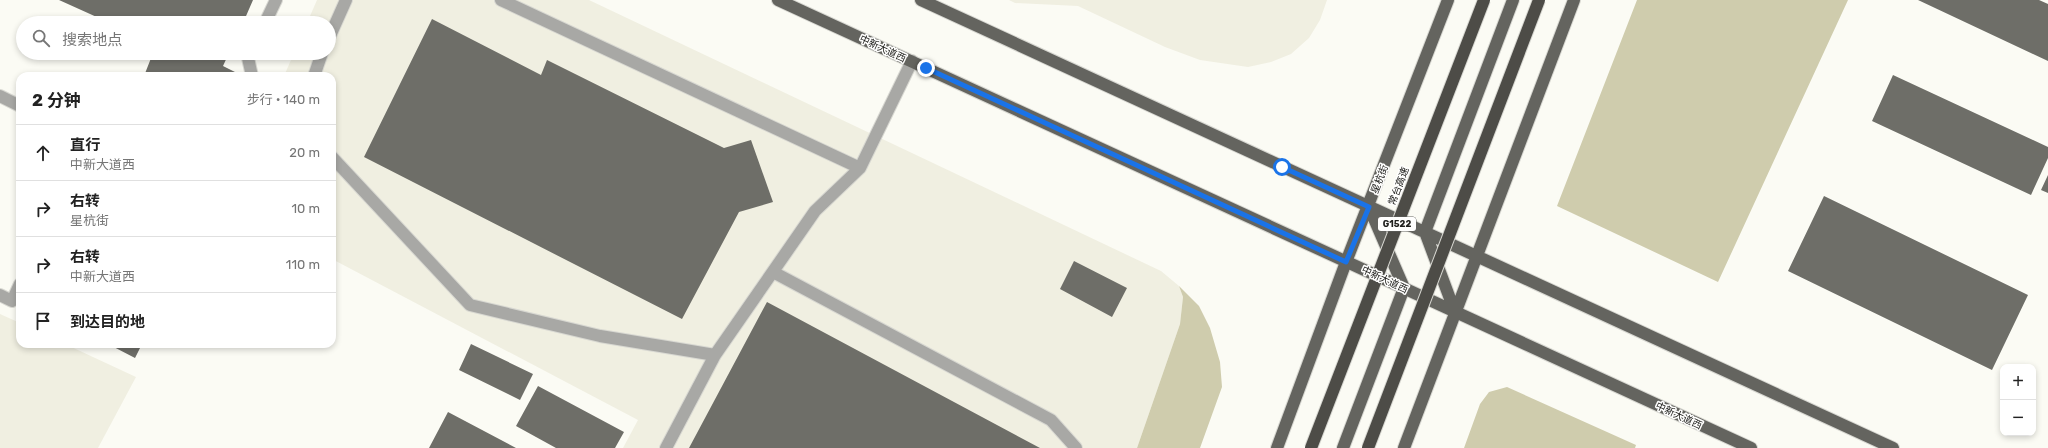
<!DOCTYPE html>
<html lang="zh">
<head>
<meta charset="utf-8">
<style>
	:root { --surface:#fff; --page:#f2f2f2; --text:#222; --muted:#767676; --line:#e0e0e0 }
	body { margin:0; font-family:Rubik,"Noto Sans SC",sans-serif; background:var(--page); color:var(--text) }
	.controls { position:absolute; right:12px; bottom:12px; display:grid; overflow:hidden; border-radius:8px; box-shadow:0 2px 6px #0003 }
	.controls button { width:36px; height:36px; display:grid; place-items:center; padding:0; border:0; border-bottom:1px solid var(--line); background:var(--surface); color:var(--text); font:20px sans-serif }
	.stop { position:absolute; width:12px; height:12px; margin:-9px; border:3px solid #1a73e8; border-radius:50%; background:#fff }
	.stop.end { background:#1a73e8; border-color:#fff; box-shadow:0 1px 4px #0008 }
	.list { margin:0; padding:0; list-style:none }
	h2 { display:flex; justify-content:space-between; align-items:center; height:52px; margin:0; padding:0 16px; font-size:17px }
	h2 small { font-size:13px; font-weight:400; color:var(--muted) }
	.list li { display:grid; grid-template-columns:26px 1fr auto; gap:12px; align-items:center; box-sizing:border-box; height:56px; padding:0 16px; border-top:1px solid var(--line) }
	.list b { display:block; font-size:15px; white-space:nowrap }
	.list p { margin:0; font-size:13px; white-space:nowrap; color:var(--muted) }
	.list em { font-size:13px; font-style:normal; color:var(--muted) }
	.icon { flex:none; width:22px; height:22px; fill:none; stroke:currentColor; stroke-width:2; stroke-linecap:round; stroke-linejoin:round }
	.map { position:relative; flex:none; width:2048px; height:448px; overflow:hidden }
	.search { position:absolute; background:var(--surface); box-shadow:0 2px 6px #0003; left:16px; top:16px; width:320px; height:44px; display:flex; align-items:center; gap:10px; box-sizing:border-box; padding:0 14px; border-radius:22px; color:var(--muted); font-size:15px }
	.panel { position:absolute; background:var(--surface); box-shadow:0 2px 6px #0003; left:16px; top:72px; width:320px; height:276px; border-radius:12px }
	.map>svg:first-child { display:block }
</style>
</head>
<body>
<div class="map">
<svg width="2048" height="448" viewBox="0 0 2048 448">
	<rect width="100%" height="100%" fill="#fbfbf4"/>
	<path fill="#f0efe1" d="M317,0H589L1161,271L1179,286L1183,297L1180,324L1137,448H623L638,420L332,259V76H284L294,53H329V23H307Z
		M1009,0H1327L1320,20L1309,38L1291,54L1271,62L1248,67L1200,60L1165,47L1078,6L1015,3Z
		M0,314L20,323V344H65L136,377L98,448H0Z"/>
	<path fill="#cfccad" d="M1637,0H1848L1718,282L1557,206Z
		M1179,286L1199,306L1210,328L1220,362L1222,387L1200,448H1137L1180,324L1183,297Z
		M1507,387L1636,445L1635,448H1464L1480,404L1489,392Z"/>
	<path fill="#6e6e68" d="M59,0H253L243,23H110Z
		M1918,0H2039L2048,4V61Z
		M432,19L541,75L547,60L724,148L751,140L773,202L739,212L682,319L364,157Z
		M153,53H229L223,66L235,72L233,76H144Z
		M1893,75L2048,147V158L2031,195L1872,121Z
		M2048,175V193L2041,190Z
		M1824,196L2028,295L1992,370L1788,271Z
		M1074,261L1127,288L1112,317L1060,289Z
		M767,302L1040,448H689Z
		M108,344H142L135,358Z
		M471,344L533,374L520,400L459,370Z
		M538,386L624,432L615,448H556L516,426Z
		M448,412L516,448H429Z"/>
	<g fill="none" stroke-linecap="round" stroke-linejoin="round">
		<g stroke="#d8d8d2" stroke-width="14">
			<path id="lane" d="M501,0L860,168
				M265,23L276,0
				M329,38L346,0
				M251,53L248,58L252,76
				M314,76L322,53
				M0,96L20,106
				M332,157L470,305L600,336L715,355
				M773,272L1051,420L1076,448
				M0,295L12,301L20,284
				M666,448L715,355L815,211L860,168L912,61"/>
		</g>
		<g stroke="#d8d8d2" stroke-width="14">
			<path id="primary" d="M778,0L1751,448
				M921,0L1893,448
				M1455,312L1425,232L1513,0
				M1277,448L1346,262L1448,0
				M1343,448L1404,288L1369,207
				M1404,448L1574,0"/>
		</g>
		<use href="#lane" stroke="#a8a8a5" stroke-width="12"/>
		<use href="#primary" stroke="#64645f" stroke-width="12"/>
		<g stroke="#d8d8d2" stroke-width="14" stroke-linecap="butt">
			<path id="highway-bridge" d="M1311,448L1484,0
				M1368,448L1539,0"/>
		</g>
		<use href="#highway-bridge" stroke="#4d4c47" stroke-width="12"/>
	</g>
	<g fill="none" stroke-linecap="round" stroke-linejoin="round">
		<path stroke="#1a73e8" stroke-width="5" d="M926,68L1346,262L1369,207L1282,167"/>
	</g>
	<g text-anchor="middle" stroke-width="3" stroke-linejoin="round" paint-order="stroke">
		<rect fill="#fffffe" stroke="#636360" stroke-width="1" x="1378" y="217" width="38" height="14" rx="3"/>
		<g font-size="9" font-weight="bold" fill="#20201d">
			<text x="1397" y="227">G1522</text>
		</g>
		<g font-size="10" fill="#20201d" stroke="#fffffe">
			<text transform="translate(883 48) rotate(25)" y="4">中新大道西</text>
			<text transform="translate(1379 179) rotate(-69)" y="4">星杭街</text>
			<text transform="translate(1398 186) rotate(-69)" y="4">常台高速</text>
			<text transform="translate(1385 279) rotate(25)" y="4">中新大道西</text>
			<text transform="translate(1679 415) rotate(25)" y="4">中新大道西</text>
		</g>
	</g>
</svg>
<div class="controls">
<button>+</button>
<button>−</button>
</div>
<div class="stop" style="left:1282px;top:167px"></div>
<div class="stop end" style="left:926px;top:68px"></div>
<div class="search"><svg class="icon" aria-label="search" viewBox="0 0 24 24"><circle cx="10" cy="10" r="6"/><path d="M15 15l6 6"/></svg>搜索地点</div>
<section class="panel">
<h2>2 分钟<small>步行 · 140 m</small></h2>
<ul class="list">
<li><svg class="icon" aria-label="ahead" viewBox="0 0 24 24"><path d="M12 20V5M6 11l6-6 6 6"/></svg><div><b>直行</b><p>中新大道西</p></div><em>20 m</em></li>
<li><svg class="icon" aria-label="right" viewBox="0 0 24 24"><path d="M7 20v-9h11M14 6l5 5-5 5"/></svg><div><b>右转</b><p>星杭街</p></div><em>10 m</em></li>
<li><svg class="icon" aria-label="right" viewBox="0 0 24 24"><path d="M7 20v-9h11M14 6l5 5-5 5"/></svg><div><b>右转</b><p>中新大道西</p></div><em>110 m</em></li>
<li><svg class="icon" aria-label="arrive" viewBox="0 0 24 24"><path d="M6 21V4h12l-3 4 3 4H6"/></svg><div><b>到达目的地</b></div></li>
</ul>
</section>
</div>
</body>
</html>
